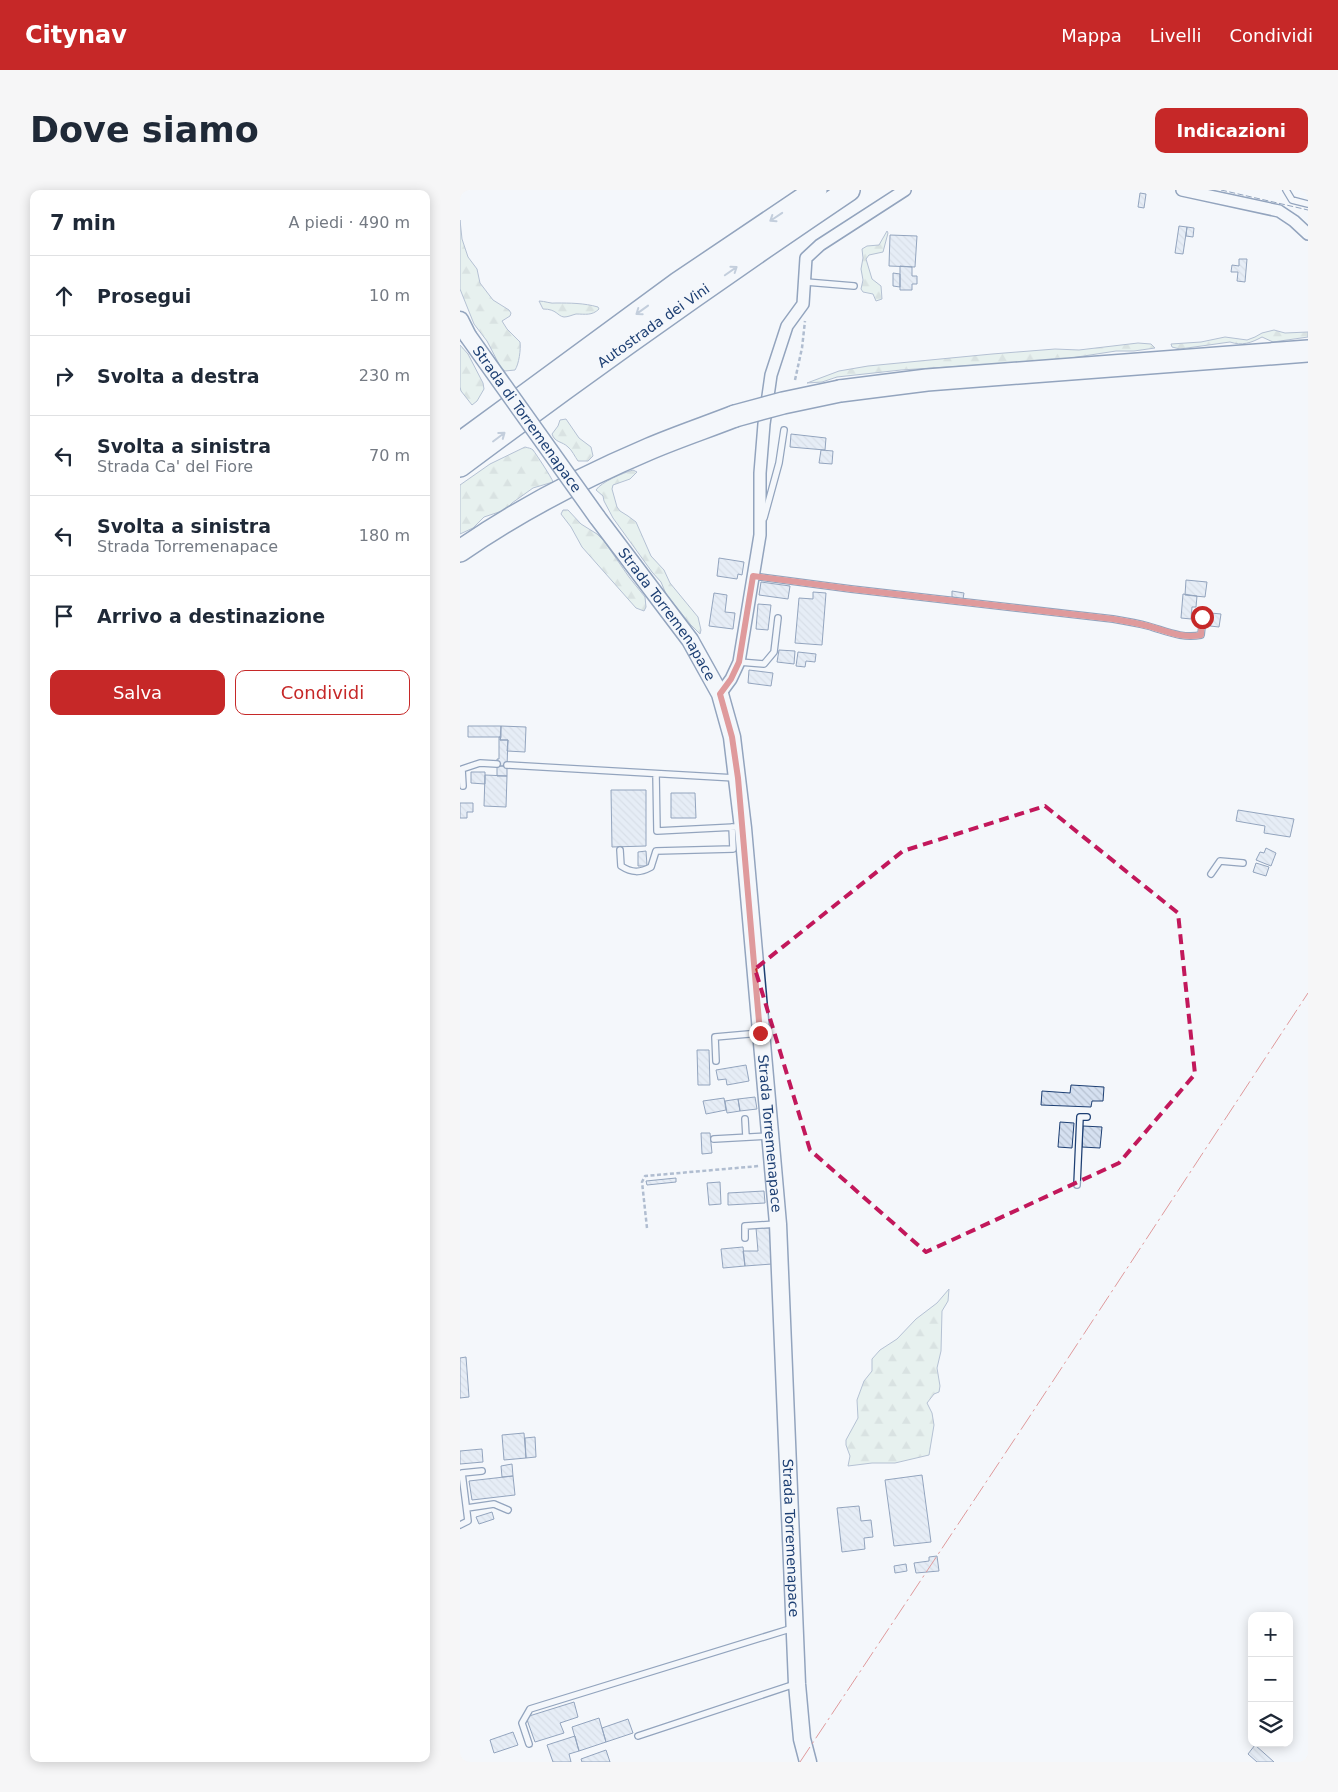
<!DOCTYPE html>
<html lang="it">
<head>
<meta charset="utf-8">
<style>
	:root { --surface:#fff; --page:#f6f6f7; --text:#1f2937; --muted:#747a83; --line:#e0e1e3; --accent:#c62828 }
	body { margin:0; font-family:"DejaVu Sans",sans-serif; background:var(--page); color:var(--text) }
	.controls { position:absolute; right:15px; bottom:15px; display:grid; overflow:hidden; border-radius:10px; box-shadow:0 2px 12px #0003 }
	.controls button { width:45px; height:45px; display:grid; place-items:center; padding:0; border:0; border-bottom:1px solid var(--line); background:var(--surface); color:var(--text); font:25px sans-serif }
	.stop { position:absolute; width:15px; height:15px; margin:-11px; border:4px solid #c62828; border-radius:50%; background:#fff }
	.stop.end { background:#c62828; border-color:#fff; box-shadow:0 1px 5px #0008 }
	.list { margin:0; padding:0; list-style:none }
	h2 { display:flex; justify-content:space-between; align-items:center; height:65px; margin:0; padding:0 20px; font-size:21px }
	h2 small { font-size:16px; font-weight:400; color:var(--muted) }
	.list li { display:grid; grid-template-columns:32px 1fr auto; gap:15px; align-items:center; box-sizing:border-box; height:80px; padding:0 20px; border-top:1px solid var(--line) }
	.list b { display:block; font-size:19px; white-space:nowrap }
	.list p { margin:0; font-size:16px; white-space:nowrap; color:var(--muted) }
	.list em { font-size:16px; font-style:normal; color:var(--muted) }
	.actions { display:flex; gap:10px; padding:15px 20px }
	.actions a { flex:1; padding:11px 0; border:1px solid var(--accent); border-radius:10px; text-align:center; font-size:18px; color:var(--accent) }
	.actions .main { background:var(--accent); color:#fff }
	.icon { flex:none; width:28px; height:28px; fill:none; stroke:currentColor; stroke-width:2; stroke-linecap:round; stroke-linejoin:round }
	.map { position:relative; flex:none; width:848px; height:1572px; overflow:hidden; border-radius:10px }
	header { display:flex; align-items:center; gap:30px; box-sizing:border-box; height:70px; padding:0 25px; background:var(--accent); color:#fff }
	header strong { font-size:24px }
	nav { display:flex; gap:28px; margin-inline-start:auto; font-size:18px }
	.intro { display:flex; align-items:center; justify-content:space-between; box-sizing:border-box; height:120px; padding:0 30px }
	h1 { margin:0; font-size:35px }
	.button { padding:12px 22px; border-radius:10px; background:var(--accent); color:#fff; font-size:18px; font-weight:700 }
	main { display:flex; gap:30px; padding:0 30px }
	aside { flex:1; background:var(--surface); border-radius:10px; box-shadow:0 2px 12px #0003 }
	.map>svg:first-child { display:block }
</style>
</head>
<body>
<header>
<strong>Citynav</strong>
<nav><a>Mappa</a><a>Livelli</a><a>Condividi</a></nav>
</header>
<div class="intro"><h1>Dove siamo</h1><a class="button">Indicazioni</a></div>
<main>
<aside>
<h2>7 min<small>A piedi · 490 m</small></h2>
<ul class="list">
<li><svg class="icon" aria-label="ahead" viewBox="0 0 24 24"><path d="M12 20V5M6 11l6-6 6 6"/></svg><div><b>Prosegui</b></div><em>10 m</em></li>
<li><svg class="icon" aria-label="right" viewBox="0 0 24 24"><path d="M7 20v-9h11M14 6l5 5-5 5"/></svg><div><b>Svolta a destra</b></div><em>230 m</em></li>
<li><svg class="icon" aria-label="left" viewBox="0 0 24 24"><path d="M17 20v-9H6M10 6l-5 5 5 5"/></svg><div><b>Svolta a sinistra</b><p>Strada Ca' del Fiore</p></div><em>70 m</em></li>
<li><svg class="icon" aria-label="left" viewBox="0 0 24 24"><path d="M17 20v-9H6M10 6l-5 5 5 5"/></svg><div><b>Svolta a sinistra</b><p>Strada Torremenapace</p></div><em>180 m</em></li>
<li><svg class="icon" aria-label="arrive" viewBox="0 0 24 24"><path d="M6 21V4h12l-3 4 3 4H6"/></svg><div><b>Arrivo a destinazione</b></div></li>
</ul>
<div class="actions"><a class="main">Salva</a><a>Condividi</a></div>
</aside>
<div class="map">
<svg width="848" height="1572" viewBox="0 0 848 1572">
	<defs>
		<pattern id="forest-firs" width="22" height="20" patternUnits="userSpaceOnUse" patternTransform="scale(1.25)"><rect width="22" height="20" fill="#d7e8df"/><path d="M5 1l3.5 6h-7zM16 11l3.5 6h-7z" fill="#b8c8c3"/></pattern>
		<pattern id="building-back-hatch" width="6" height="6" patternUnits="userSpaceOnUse" patternTransform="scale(1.25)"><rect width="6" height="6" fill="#d5e0f0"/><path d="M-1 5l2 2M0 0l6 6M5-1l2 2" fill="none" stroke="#b6c1d1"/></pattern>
	</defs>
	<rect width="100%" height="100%" fill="#f4f7fb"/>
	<path fill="url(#forest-firs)" stroke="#687fa3" d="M0,30L2,49L8,67L17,79L20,93L33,110L49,120L51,123L50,126L42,131L47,139L60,152C61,159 59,174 55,180L45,181L41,178L27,151L14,134L0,99Z
		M427,41L428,43L423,62L409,65L406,69L412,89L421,96L422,109L416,111L413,104L403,102L401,99L403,90L401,79L403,68L402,59L407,56L419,55Z
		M79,111C85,111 91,114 96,113C110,113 124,113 138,117L139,119C132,126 125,124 116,124C112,125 108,127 104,127C97,126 97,119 83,119Z
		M814,140L825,143L848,142V147L813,152L802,147C791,153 782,156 770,152L720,159L712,157L711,154L741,152L765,147L787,150L795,147L802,143Z
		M678,153L691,154L695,158L674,161H656L598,170L441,180L377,187L362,192L347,193L379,181L408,176L532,164L595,159L619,160Z
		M0,155L8,164L23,193L24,199L17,211L12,215L1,201L0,197Z
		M106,229L119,248L131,257L133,266L128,271H118C115,267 112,260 108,257C102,251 95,253 92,244L98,236L100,230Z
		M65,257C68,258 71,258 73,260C76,264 92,288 93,292L73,298L52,313L45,320L24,327L13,338L0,344V295L30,274Z
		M173,280L177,282L170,289L153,295L152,299L157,317L160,321L168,326L176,332L191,366L204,380L210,393L238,427L241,440L240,444L230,434L206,404L201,392L192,382L153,328L144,311L143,306L136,300C141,292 163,283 173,280Z
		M103,320H108L121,334L137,344L144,351L169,387L185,407L186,417L184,421L176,418L122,357L111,337L101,324Z
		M489,1099L488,1111L482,1121L481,1161L477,1178L480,1196L479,1202L474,1204L467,1213L472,1223L474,1235L469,1265L435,1273H412L388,1276L390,1266L386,1255V1250L398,1228L397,1210L404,1191L412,1181V1169L420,1160L437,1149L456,1129L477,1113Z"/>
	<path fill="url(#building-back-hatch)" stroke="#1d3f73" d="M680,3L686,4L684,18L678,17Z
		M719,36L727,37L723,64L715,63Z
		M727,37L734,38L733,47L726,46Z
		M430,45L457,46L455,77L429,76Z
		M779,69H787L785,92L777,91L778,82H771L772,75L779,76Z
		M440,76L452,77V86H457V94H452V100H440Z
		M433,83L440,84V97L433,96Z
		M331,244L366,248L365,260L330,257Z
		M361,260L373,261L372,274L359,273Z
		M259,368L284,372L282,385L278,384L277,389L257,386Z
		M726,390L747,392L745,407L725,405Z
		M301,392L330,396L328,409L299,405Z
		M492,401L504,403L503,409L492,407Z
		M353,402L366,403L362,455L335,453L339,408L353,409Z
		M254,403L267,405L265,422L275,423L273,439L249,436Z
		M723,404L737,406L736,417H732L731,429L721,428Z
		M298,414L311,415L308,440L296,439Z
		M751,423L761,424L759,437L750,436Z
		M319,460L335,461L334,474L317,472Z
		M338,462L356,464L355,472L346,471L345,477L336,476Z
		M289,480L313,483L311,496L288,493Z
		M8,536H41V547H8Z
		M41,536L66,537L65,562L47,561L48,550H40Z
		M39,547H41L40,550H48L47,576H37V569H39Z
		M37,576H47V586H37Z
		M11,582H25V594L11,593Z
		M25,585L47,586L46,617L24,616Z
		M151,600H186V656L152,657Z
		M211,603H235L236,628H211Z
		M0,613H13V622H7V628H0Z
		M778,620L834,629L830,647L804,643L805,636L776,631Z
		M806,658L816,663L811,676L796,670L800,662L804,663Z
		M186,661L187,676H178V662Z
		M796,673L809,677L806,686L793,682Z
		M237,860H249L250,895H238Z
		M286,875L289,891L267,895L266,889L258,890L256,880Z
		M611,895L644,897L643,911H632L631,917L581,915L582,901L610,903Z
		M295,907L297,919L280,921L278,909Z
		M264,908L266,920L246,924L243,911Z
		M278,909L280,921L267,923L265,911Z
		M600,932L614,933L612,958L598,957Z
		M623,936L642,937L640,958L622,957Z
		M241,943H250L252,963L242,964Z
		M216,988V992L187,995L186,991Z
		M260,992L261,1014L249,1015L247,993Z
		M304,1001L305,1013L268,1015V1003Z
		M296,1038H310L312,1074L285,1076L283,1061H298Z
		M283,1057L285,1076L263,1078L261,1059Z
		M6,1167L9,1207L0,1208V1168Z
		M64,1243L66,1268L44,1270L42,1245Z
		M75,1247L76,1267L66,1268L65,1248Z
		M22,1259L23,1272L0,1274V1261Z
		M52,1274L53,1286L42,1287L41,1276Z
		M462,1285L471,1352L434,1356L425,1290Z
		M53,1286L55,1305L12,1310L9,1291Z
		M399,1316L401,1331L411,1330L413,1347L404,1348L405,1359L382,1362L377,1318Z
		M32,1322L34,1329L19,1334L16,1327Z
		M477,1366L479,1381L456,1383L454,1373L469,1371V1367Z
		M446,1374L447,1381L435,1383L434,1376Z
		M114,1512L118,1527L100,1533L104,1543L75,1552L66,1527Z
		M139,1528L146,1552L119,1561L112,1537Z
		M168,1529L173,1543L146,1552L142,1538Z
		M53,1542L58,1555L34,1563L30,1550Z
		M115,1546L119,1561L109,1564L111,1572H93L87,1555Z
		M795,1555L814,1572H797L788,1564Z
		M146,1560L150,1572H122L121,1569Z"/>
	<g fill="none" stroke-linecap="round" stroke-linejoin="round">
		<g stroke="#1d3f73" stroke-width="8">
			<path id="lane" d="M826,0L832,10L848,14
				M346,92L394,96
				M304,328L319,273L324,240
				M293,386L391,399L653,429C665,431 677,433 688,436C706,441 722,449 741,445L743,427
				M279,472L304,474L314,462L318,428
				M47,575L275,588
				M196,584L197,641L275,637
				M3,596L2,579L20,573L37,574
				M160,660L161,676C172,683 180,683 191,677L196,661L273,659L272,637
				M751,684L760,671L783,673
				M256,871L255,847L300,843
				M285,929L286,947
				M254,949L308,946
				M617,995L620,927H627
				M285,1048V1036L316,1034
				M7,1318L34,1314L48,1320
				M0,1335L8,1331L2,1283L22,1281
				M178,1546L335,1494
				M69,1554L62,1533L70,1519L333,1438"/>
		</g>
		<g stroke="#1d3f73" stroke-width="14">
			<path id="street" d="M722,0L819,21L834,31L848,44
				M260,504L271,489L279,472L300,345V283L304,234L311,185L327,136L343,114L346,68L360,55L445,0"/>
		</g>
		<g stroke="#1d3f73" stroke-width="19">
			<g id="secondary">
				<path d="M0,130L8,146"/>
				<path id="s1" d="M137,327L230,450L260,504L272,547L283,638L318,1034L337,1494L342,1549L348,1572"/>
			</g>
		</g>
		<g stroke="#1d3f73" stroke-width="24">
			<g id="highway">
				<path d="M380,201L467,190L848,161"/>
				<path d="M0,253L218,93L356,0"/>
				<path id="s2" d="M0,276C127,181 257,89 389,0"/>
				<path d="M0,361C59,320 123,287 189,259C217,247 247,237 275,226"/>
			</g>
		</g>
		<path stroke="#5e769c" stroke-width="2.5" stroke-dasharray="4 2.5" stroke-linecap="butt" d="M335,190L342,158L345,131
			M187,1038L182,992L185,986L299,976"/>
		<use href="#lane" stroke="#f4f7fb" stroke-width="5.5"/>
		<use href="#street" stroke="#f4f7fb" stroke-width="11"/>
		<use href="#secondary" stroke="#f4f7fb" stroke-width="16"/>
		<use href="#highway" stroke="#f4f7fb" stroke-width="21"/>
		<g stroke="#1d3f73" stroke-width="19" stroke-linecap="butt">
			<g id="secondary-bridge">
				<path id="s3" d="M8,146L137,327"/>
			</g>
		</g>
		<g stroke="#1d3f73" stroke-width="24" stroke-linecap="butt">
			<path id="highway-bridge" d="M275,226L323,213L380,201"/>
		</g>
		<use href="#secondary-bridge" stroke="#f4f7fb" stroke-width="16"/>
		<use href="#highway-bridge" stroke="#f4f7fb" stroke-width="21"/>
		<path stroke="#1d3f73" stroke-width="1" stroke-dasharray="6 2.5" stroke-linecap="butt" d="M761,0L848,20"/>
		<path stroke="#c62828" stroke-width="1" stroke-dasharray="18 4 2.5 4" stroke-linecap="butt" d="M340,1572L568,1229L848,803"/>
	</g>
	<defs><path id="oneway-shaft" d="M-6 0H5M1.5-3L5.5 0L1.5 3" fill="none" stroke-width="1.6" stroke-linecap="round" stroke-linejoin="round" transform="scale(1.25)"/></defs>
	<g stroke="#889bb7">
		<use href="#oneway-shaft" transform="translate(316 27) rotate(146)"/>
		<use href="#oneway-shaft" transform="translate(271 81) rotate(-35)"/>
		<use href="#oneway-shaft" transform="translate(182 120) rotate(144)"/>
		<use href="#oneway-shaft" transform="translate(39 247) rotate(-37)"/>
	</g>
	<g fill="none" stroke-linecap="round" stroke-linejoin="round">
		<path stroke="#c62828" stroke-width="6" d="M300,843L278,588L272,547L260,504L271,489L279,472L293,386L391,399L653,429C665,431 677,433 688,436C706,441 723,449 741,445L742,427"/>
	</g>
	<path d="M0 0H848V1572H0ZM585,616L718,723L735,884L659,973L466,1062L350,960L295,779L443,661Z" fill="#f4f7fb" fill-opacity=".55" fill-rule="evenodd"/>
	<path fill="none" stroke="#c2185b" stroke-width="4" stroke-dasharray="10 6" stroke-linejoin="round" d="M585,616L718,723L735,884L659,973L466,1062L350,960L295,779L443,661Z"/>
	<g text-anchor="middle" stroke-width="4" stroke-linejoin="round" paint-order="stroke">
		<g font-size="14" fill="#1d3f73" stroke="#f4f7fb">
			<text dy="5" stroke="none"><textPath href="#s2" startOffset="239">Autostrada dei Vini</textPath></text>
			<text dy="5" stroke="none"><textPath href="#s3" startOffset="102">Strada di Torremenapace</textPath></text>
			<text dy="5" stroke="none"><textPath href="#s1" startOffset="120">Strada Torremenapace</textPath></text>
			<text dy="5" stroke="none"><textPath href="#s1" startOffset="659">Strada Torremenapace</textPath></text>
			<text dy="5" stroke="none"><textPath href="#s1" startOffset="1064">Strada Torremenapace</textPath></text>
		</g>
	</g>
</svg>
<div class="controls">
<button>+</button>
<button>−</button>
<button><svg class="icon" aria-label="layers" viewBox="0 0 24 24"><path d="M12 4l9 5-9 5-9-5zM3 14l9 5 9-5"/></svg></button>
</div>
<div class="stop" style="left:742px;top:427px"></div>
<div class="stop end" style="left:300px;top:843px"></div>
</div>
</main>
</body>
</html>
